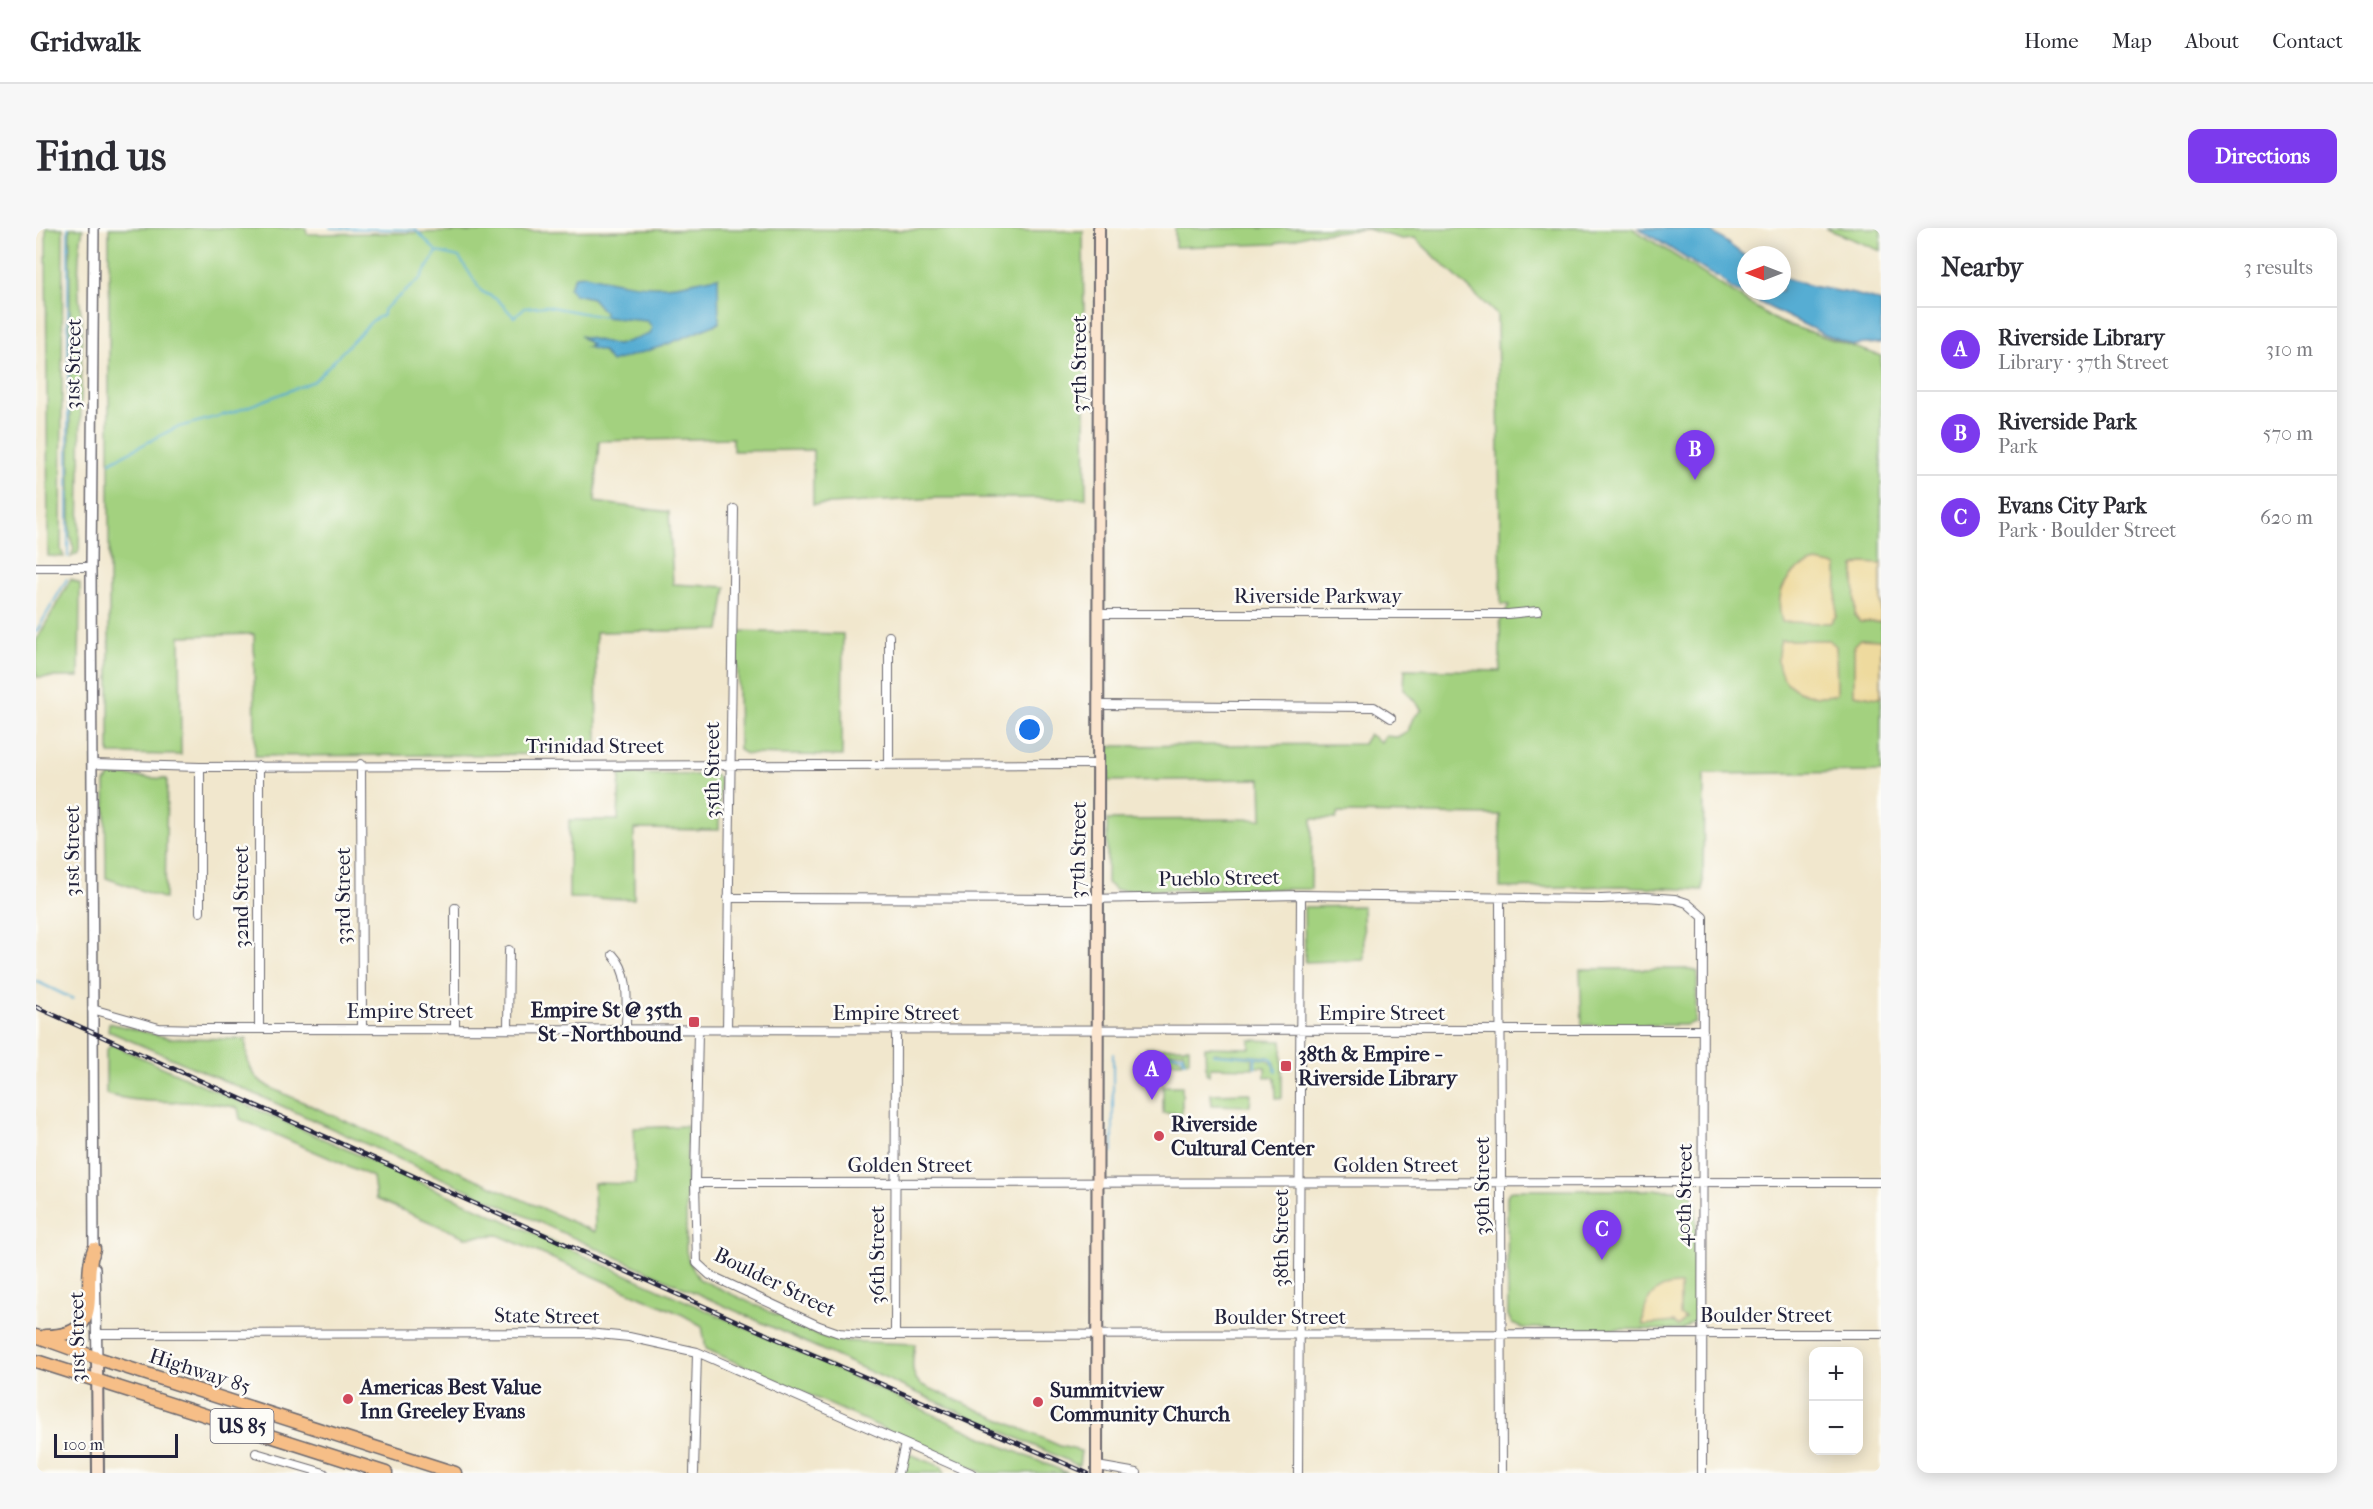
<!DOCTYPE html>
<html lang="en">
<head>
<meta charset="utf-8">
<style>
	:root { --surface:#fff; --page:#f7f7f7; --text:#2b2b33; --muted:#7c7c81; --line:#e1e1e2; --accent:#7c3aed }
	body { margin:0; font-family:"IM FELL French Canon",serif; background:var(--page); color:var(--text) }
	.controls { position:absolute; right:18px; bottom:18px; display:grid; overflow:hidden; border-radius:12px; box-shadow:0 3px 15px #0003 }
	.controls button { width:54px; height:54px; display:grid; place-items:center; padding:0; border:0; border-bottom:2px solid var(--line); background:var(--surface); color:var(--text); font:30px sans-serif }
	.compass { position:absolute; left:1701px; top:18px; width:54px; height:54px; border-radius:50%; background:var(--surface); box-shadow:0 3px 15px #0003; rotate:270deg }
	.scale { position:absolute; left:18px; bottom:15px; width:124px; box-sizing:border-box; padding-left:6px; border:3px solid #22223b; border-top:0; font-size:16px; line-height:21px; white-space:nowrap; color:#22223b; -webkit-text-stroke:4px #fdfcf7; paint-order:stroke }
	.you { position:absolute; left:994px; top:502px; width:21px; height:21px; margin:-15px; border:4px solid #fff; border-radius:50%; background:#1a73e8; box-shadow:0 0 0 9px #1a73e833 }
	.badge { display:grid; place-items:center; width:39px; height:39px; border-radius:50%; background:var(--accent); color:#fff; font-size:20px; font-weight:700 }
	.pin { position:absolute; translate:-50% -50px; filter:drop-shadow(0 2px 3px #0008) }
	.pin::after { content:''; position:absolute; top:32px; width:21px; height:18px; background:inherit; clip-path:polygon(0 0,100% 0,50% 100%) }
	.list { margin:0; padding:0; list-style:none }
	h2 { display:flex; justify-content:space-between; align-items:center; height:78px; margin:0; padding:0 24px; font-size:26px }
	h2 small { font-size:20px; font-weight:400; color:var(--muted) }
	.list li { display:grid; grid-template-columns:39px 1fr auto; gap:18px; align-items:center; box-sizing:border-box; height:84px; padding:0 24px; border-top:2px solid var(--line) }
	.list b { display:block; font-size:22px; white-space:nowrap }
	.list p { margin:0; font-size:20px; white-space:nowrap; color:var(--muted) }
	.list em { font-size:20px; font-style:normal; color:var(--muted) }
	.map { position:relative; flex:none; width:1845px; height:1245px; overflow:hidden; border-radius:12px }
	header { display:flex; align-items:center; gap:36px; box-sizing:border-box; height:84px; padding:0 30px; background:var(--surface); border-bottom:2px solid var(--line) }
	header strong { font-size:28px }
	nav { display:flex; gap:33px; margin-inline-start:auto; font-size:21px }
	.intro { display:flex; align-items:center; justify-content:space-between; box-sizing:border-box; height:144px; padding:0 36px }
	h1 { margin:0; font-size:42px }
	.button { padding:15px 27px; border-radius:12px; background:var(--accent); color:#fff; font-size:21px; font-weight:700 }
	main { display:flex; gap:36px; padding:0 36px }
	aside { flex:1; background:var(--surface); border-radius:12px; box-shadow:0 3px 15px #0003 }
	.map>svg:first-child { display:block }
</style>
</head>
<body>
<header>
<strong>Gridwalk</strong>
<nav><a>Home</a><a>Map</a><a>About</a><a>Contact</a></nav>
</header>
<div class="intro"><h1>Find us</h1><a class="button">Directions</a></div>
<main>
<div class="map">
<svg width="1845" height="1245" viewBox="0 0 1845 1245">
	<rect width="100%" height="100%" fill="#fdfcf7"/>
	<filter id="ink" filterUnits="userSpaceOnUse"><feTurbulence type="fractalNoise" baseFrequency=".0167" numOctaves="2"/><feDisplacementMap in="SourceGraphic" scale="12" xChannelSelector="R" yChannelSelector="G"/><feConvolveMatrix kernelMatrix="1 2 1 2 8 2 1 2 1" color-interpolation-filters="sRGB"/></filter>
	<filter id="wash" filterUnits="userSpaceOnUse"><feTurbulence type="fractalNoise" baseFrequency=".008" numOctaves="4" result="noise"/><feDisplacementMap in="SourceGraphic" scale="24" xChannelSelector="R" yChannelSelector="G"/><feGaussianBlur stdDeviation="1.35" result="paint"/><feColorMatrix in="noise" values="0 0 0 0 0 0 0 0 0 0 0 0 0 0 0 0 0 1.4 0 .05"/><feComposite in="paint" operator="in"/></filter>
	<g filter="url(#wash)">
		<rect width="100%" height="100%" fill="#f1e7cd"/>
		<path fill="#a3d17f" stroke="#627a5d" stroke-width="1.5" d="M10,0H27L25,322L28,329L12,328Z
			M34,0H47C41,28 41,64 46,92L43,321L42,325L35,329L38,321L34,308Z
			M73,0H270L271,6L690,1L1047,3L1050,270H901L777,277V222L697,223V210L563,213L559,274L633,284L637,356L690,359L684,402L560,404L561,526L219,528L218,406L144,408L145,527L73,526Z
			M1139,0H1596L1741,93L1845,128V544L1668,546L1667,662L1585,658L1464,660V587L1302,585L1300,591H1276L1275,661L1080,662L1071,655V592L1226,591L1225,551L1072,553V518L1327,516L1333,506L1345,514L1349,508L1361,509L1372,503L1377,490L1386,482L1368,461L1369,441L1464,443V394L1473,377L1465,376L1461,87L1379,10L1366,11L1331,1L1275,6L1239,16L1139,19Z
			M1789,0H1845V23Z
			M35,351L44,356V361L43,449H0V413Z
			M701,403L807,406L806,528L710,526L703,522Z
			M584,546L680,547L684,554L683,602L598,601V671L533,670V592H582Z
			M75,547L131,551L129,671L70,650L69,555Z
			M1327,678L1328,732L1269,734L1268,679Z
			M1544,741H1656L1662,744L1659,794L1649,797H1546Z
			M73,795L133,810L210,811C210,834 213,847 233,859L559,1004L558,955L599,956L598,900L651,898L650,1023L653,1034L663,1051L788,1109L804,1113L879,1116C877,1131 873,1144 884,1156L1024,1218L1045,1223L1043,1238L217,865L72,803Z
			M1214,812L1246,813V870H1240L1239,849H1229V839H1219L1220,830C1235,831 1235,832 1240,844L1239,835L1233,829L1177,825L1217,830V840L1174,839L1173,847L1170,845L1169,819L1214,820Z
			M75,816L759,1122L961,1216L1032,1245H947L670,1121L666,1098L647,1087L462,1007L429,1009L340,971L337,949L204,891L202,880C158,869 113,879 70,866V823Z
			M1153,819V833L1150,834L1147,823L1117,826L1141,827L1148,834H1117L1110,827V820Z
			M1127,858H1146V885H1127Z
			M1215,865L1214,878L1176,877L1175,866Z
			M1478,962H1648L1655,966L1660,976V1091L1646,1102L1487,1100L1476,1096L1472,1087L1471,969L1473,964Z
			M871,1225L906,1239L908,1245H866Z"/>
		<path fill="#eeda9e" stroke="#887e6c" stroke-width="1.5" d="M1781,334L1801,338L1800,388L1794,395L1746,394C1738,365 1750,340 1781,334Z
			M1826,335L1845,336V394H1824L1819,388L1818,338Z
			M1824,411L1845,412V469L1842,470L1818,466V417Z
			M1745,412H1793L1800,418L1801,466C1765,475 1731,452 1745,412Z
			M1644,1057V1087L1649,1090L1642,1098L1638,1094L1607,1097C1607,1073 1618,1056 1644,1057Z"/>
		<path fill="#57add3" stroke="#3c6887" stroke-width="1.5" d="M1602,0H1671L1710,29V63H1746V48C1777,63 1813,61 1845,74V115L1817,117L1789,107L1696,61L1683,49L1673,45Z
			M549,47C578,54 610,61 640,57C654,55 668,51 682,49L683,95L627,118L575,134L566,123L550,119L556,117L544,108L581,117L614,106L616,99L611,93L568,89V84L556,70L538,66L533,60L539,48Z"/>
		<g fill="none" stroke-linecap="round" stroke-linejoin="round">
			<path stroke="#57add3" stroke-width="2" d="M32,0V329
				M401,24L423,29L445,63L462,72L478,89L488,80L510,78L568,89
				M74,234L139,200L198,184L278,153L337,92L347,87V82L384,51L401,24L380,2L294,0
				M0,404L31,351
				M0,753L37,771
				M1118,826H1147
				M1145,826L1149,834
				M1177,826L1234,830L1237,833L1240,843
				M1219,840V830
				M1077,924V826"/>
		</g>
	</g>
	<g filter="url(#ink)">
		<g fill="none" stroke-linecap="round" stroke-linejoin="round">
			<g stroke="#6a676e" stroke-width="10">
				<path id="minor" d="M0,339H55
					M1063,386H1472L1502,383
					M853,408V536
					M1062,477L1338,479L1355,490
					M56,536L164,539L1062,536
					M325,536L326,801
					M164,539V684
					M692,670L1049,671L1265,667L1565,671L1609,669L1639,671L1651,675L1667,689L1666,1245
					M1464,670L1466,1245
					M577,727C595,746 590,776 590,800
					M56,781L123,800L166,801L1667,802
					M419,800V680
					M223,801V538
					M472,801L473,722
					M662,802L659,955L661,1035L674,1047L783,1098L803,1105L825,1107L1845,1106
					M691,802L698,281
					M659,955L1845,954
					M60,1106L552,1105L593,1109L661,1124L935,1245
					M859,1106L860,803
					M220,1225L288,1245
					M1061,1238L1101,1245
					M658,1245L661,1124
					M862,1245L869,1216
					M1262,1245L1265,667"/>
			</g>
			<g stroke="#6a676e" stroke-width="12">
				<path id="tertiary" d="M58,0L55,339L58,1027
					M59,1040L61,1130"/>
			</g>
			<g stroke="#6a676e" stroke-width="14">
				<path id="secondary" d="M61,1130L62,1245
					M1061,1245L1063,0"/>
			</g>
			<g stroke="#6a676e" stroke-width="15">
				<path id="trunk" d="M0,1108L61,1130L419,1245
					M9,1108C74,1108 43,1058 58,1021
					M0,1133L350,1245"/>
			</g>
			<use href="#minor" stroke="#fff" stroke-width="8"/>
			<use href="#tertiary" stroke="#fff" stroke-width="9"/>
			<use href="#secondary" stroke="#fbe5cf" stroke-width="10"/>
			<use href="#trunk" stroke="#f6be87" stroke-width="12"/>
			<g stroke="#22223b" stroke-width="4.5">
				<path id="rail" d="M0,779L741,1111L1051,1245"/>
			</g>
			<use href="#rail" stroke="#fdfcf7" stroke-width="2" stroke-dasharray="7" stroke-linecap="butt"/>
		</g>
	</g>
	<g fill="#d1495b" stroke="#fdfcf7" stroke-width="2">
		<rect x="652" y="788" width="12" height="12" rx="3"/>
		<rect x="1244" y="832" width="12" height="12" rx="3"/>
		<circle cx="1123" cy="908" r="6"/>
		<circle cx="312" cy="1171" r="6"/>
		<circle cx="1002" cy="1174" r="6"/>
	</g>
	<g text-anchor="middle" stroke-width="5" stroke-linejoin="round" paint-order="stroke">
		<rect fill="#fdfcf7" stroke="#646373" stroke-width="1.5" x="174.5" y="1181" width="63" height="34" rx="4.5"/>
		<g font-size="20" font-weight="bold" fill="#22223b">
			<text x="206" y="1205">US 85</text>
		</g>
		<g font-size="21" fill="#22223b" stroke="#fdfcf7">
			<text transform="translate(37 136) rotate(-89)" y="7">31st Street</text>
			<text transform="translate(1043 136) rotate(-90)" y="7">37th Street</text>
			<text x="1282" y="375">Riverside Parkway</text>
			<text x="559" y="525">Trinidad Street</text>
			<text transform="translate(676 542) rotate(-90)" y="7">35th Street</text>
			<text transform="translate(1042 622) rotate(-89)" y="7">37th Street</text>
			<text transform="translate(36 623) rotate(-90)" y="7">31st Street</text>
			<text transform="translate(1183 650) rotate(-1)" y="7">Pueblo Street</text>
			<text transform="translate(307 668) rotate(-90)" y="7">33rd Street</text>
			<text transform="translate(205 669) rotate(-90)" y="7">32nd Street</text>
			<text x="374" y="790">Empire Street</text>
			<text x="860" y="792">Empire Street</text>
			<text x="1346" y="792">Empire Street</text>
			<text x="874" y="944">Golden Street</text>
			<text x="1360" y="944">Golden Street</text>
			<text transform="translate(1446 958) rotate(-90)" y="7">39th Street</text>
			<text transform="translate(1648 967) rotate(-89)" y="7">40th Street</text>
			<text transform="translate(1245 1010) rotate(-90)" y="7">38th Street</text>
			<text transform="translate(841 1027) rotate(-90)" y="7">36th Street</text>
			<text transform="translate(739 1054) rotate(26)" y="7">Boulder Street</text>
			<text x="1730" y="1094">Boulder Street</text>
			<text transform="translate(511 1088) rotate(1)" y="7">State Street</text>
			<text x="1244" y="1096">Boulder Street</text>
			<text transform="translate(41 1109) rotate(-91)" y="7">31st Street</text>
			<text transform="translate(164 1143) rotate(18)" y="7">Highway 85</text>
		</g>
		<g font-size="21" font-weight="bold" fill="#22223b" stroke="#fdfcf7" text-anchor="start">
			<text x="646" y="789" text-anchor="end">Empire St @ 35th<tspan x="646" dy="24">St - Northbound</tspan></text>
			<text x="1262" y="833">38th &amp; Empire -<tspan x="1262" dy="24">Riverside Library</tspan></text>
			<text x="1135" y="903">Riverside<tspan x="1135" dy="24">Cultural Center</tspan></text>
			<text x="324" y="1166">Americas Best Value<tspan x="324" dy="24">Inn Greeley Evans</tspan></text>
			<text x="1014" y="1169">Summitview<tspan x="1014" dy="24">Community Church</tspan></text>
		</g>
	</g>
</svg>
<div class="controls">
<button>+</button>
<button>−</button>
</div>
<svg class="compass" viewBox="-18 -18 36 36"><path d="M0-13l5 13h-10z" fill="#e53935"/><path d="M0 13l5-13h-10z" fill="#7c7c81"/></svg>
<div class="scale">100 m</div>
<div class="you"></div>
<div class="pin badge" style="left:1116px;top:872px">A</div>
<div class="pin badge" style="left:1659px;top:252px">B</div>
<div class="pin badge" style="left:1566px;top:1032px">C</div>
</div>
<aside>
<h2>Nearby<small>3 results</small></h2>
<ul class="list">
<li><span class="badge">A</span><div><b>Riverside Library</b><p>Library · 37th Street</p></div><em>310 m</em></li>
<li><span class="badge">B</span><div><b>Riverside Park</b><p>Park</p></div><em>570 m</em></li>
<li><span class="badge">C</span><div><b>Evans City Park</b><p>Park · Boulder Street</p></div><em>620 m</em></li>
</ul>
</aside>
</main>
</body>
</html>
